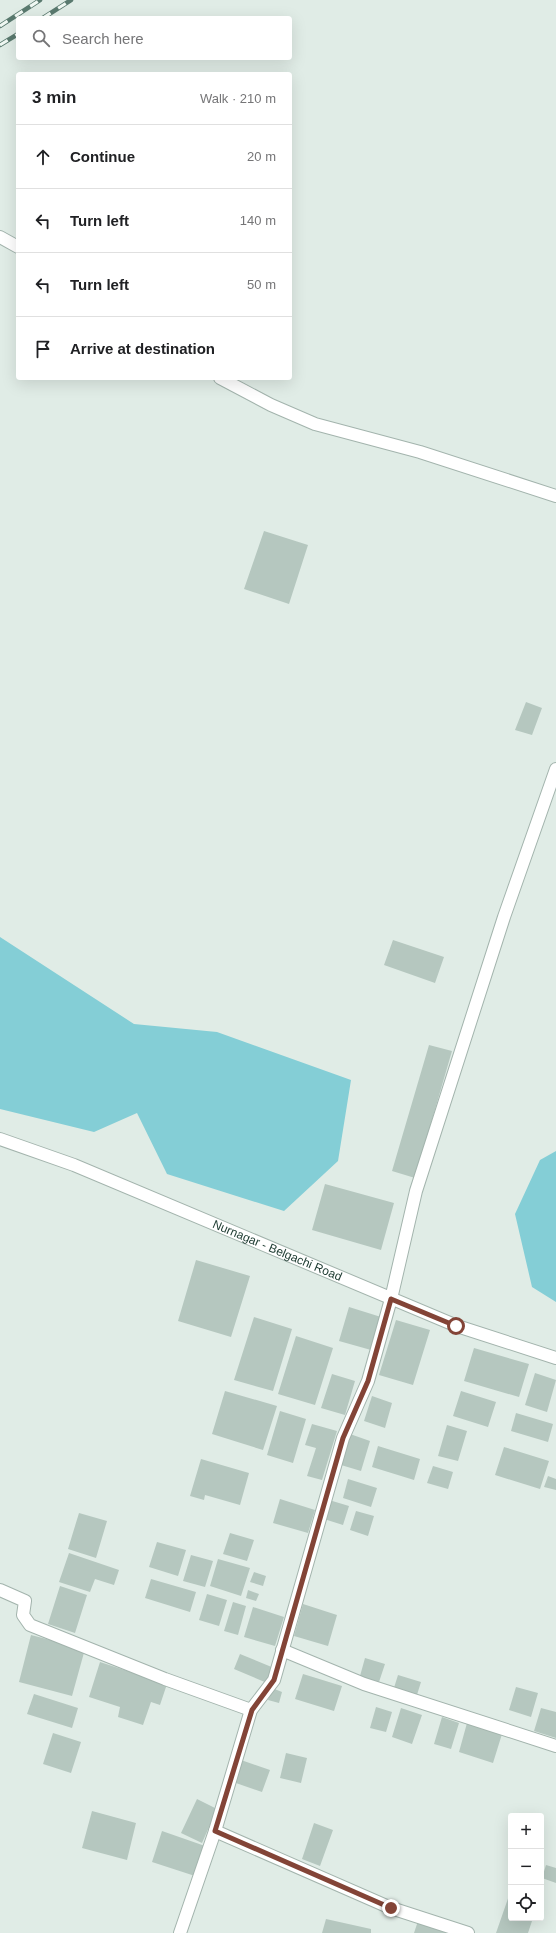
<!DOCTYPE html>
<html lang="en">
<head>
<meta charset="utf-8">
<style>
	:root { --surface:#fff; --page:#f2f2f2; --text:#202124; --muted:#757577; --line:#e0e0e0 }
	body { margin:0; font-family:Arial,sans-serif; background:var(--page); color:var(--text) }
	.controls { position:absolute; right:12px; bottom:12px; display:grid; overflow:hidden; border-radius:4px; box-shadow:0 4px 16px #0002 }
	.controls button { width:36px; height:36px; display:grid; place-items:center; padding:0; border:0; border-bottom:1px solid var(--line); background:var(--surface); color:var(--text); font:20px sans-serif }
	.stop { position:absolute; width:12px; height:12px; margin:-9px; border:3px solid #834437; border-radius:50%; background:#fff }
	.stop.end { background:#834437; border-color:#fff; box-shadow:0 1px 4px #0008 }
	.list { margin:0; padding:0; list-style:none }
	h2 { display:flex; justify-content:space-between; align-items:center; height:52px; margin:0; padding:0 16px; font-size:17px }
	h2 small { font-size:13px; font-weight:400; color:var(--muted) }
	.list li { display:grid; grid-template-columns:26px 1fr auto; gap:12px; align-items:center; box-sizing:border-box; height:64px; padding:0 16px; border-top:1px solid var(--line) }
	.list b { display:block; font-size:15px; white-space:nowrap }
	.list em { font-size:13px; font-style:normal; color:var(--muted) }
	.icon { flex:none; width:22px; height:22px; fill:none; stroke:currentColor; stroke-width:2; stroke-linecap:round; stroke-linejoin:round }
	.map { position:relative; flex:none; width:556px; height:1933px; overflow:hidden }
	.search { position:absolute; background:var(--surface); box-shadow:0 4px 16px #0002; left:16px; top:16px; width:276px; height:44px; display:flex; align-items:center; gap:10px; box-sizing:border-box; padding:0 14px; border-radius:4px; color:var(--muted); font-size:15px }
	.panel { position:absolute; background:var(--surface); box-shadow:0 4px 16px #0002; left:16px; top:72px; width:276px; height:308px; border-radius:4px }
	.map>svg:first-child { display:block }
</style>
</head>
<body>
<div class="map">
<svg width="556" height="1933" viewBox="0 0 556 1933">
	<rect width="100%" height="100%" fill="#e0ece6"/>
	<path fill="#84ced6" d="M0,937L134,1024L217,1032L351,1080L338,1161L284,1211L167,1174L137,1113L94,1132L0,1109Z
		M556,1151V1302L532,1287L515,1214L540,1160Z"/>
	<path fill="#b5c7bf" d="M264,531L308,545L289,604L244,589Z
		M526,702L542,708L532,735L515,730Z
		M393,940L444,957L435,983L384,965Z
		M429,1045L452,1051L415,1178L392,1171Z
		M325,1184L394,1203L381,1250L312,1230Z
		M196,1260L250,1276L231,1337L178,1321Z
		M349,1307L381,1317L371,1350L339,1341Z
		M254,1317L292,1329L273,1391L234,1380Z
		M396,1320L430,1330L413,1385L379,1375Z
		M296,1336L333,1348L315,1405L278,1394Z
		M474,1348L529,1364L519,1397L464,1381Z
		M535,1373L556,1380L547,1412L525,1405Z
		M332,1374L355,1381L345,1415L321,1408Z
		M225,1391L277,1406L263,1450L212,1434Z
		M461,1391L496,1402L488,1427L453,1416Z
		M372,1396L392,1403L385,1428L364,1421Z
		M280,1411L306,1419L293,1463L267,1455Z
		M516,1413L553,1424L548,1442L511,1431Z
		M312,1424L337,1431L322,1480L307,1476L316,1448L305,1445Z
		M447,1425L467,1431L458,1461L438,1456Z
		M350,1434L370,1441L361,1471L341,1465Z
		M378,1446L420,1459L414,1480L372,1467Z
		M504,1447L549,1461L540,1489L495,1475Z
		M201,1459L249,1473L240,1505L205,1495L204,1500L190,1496Z
		M433,1466L453,1472L448,1489L427,1483Z
		M548,1476L556,1479V1490L544,1487Z
		M348,1479L377,1488L371,1507L343,1498Z
		M280,1499L315,1510L308,1533L273,1523Z
		M329,1500L349,1506L343,1525L324,1519Z
		M356,1511L374,1516L368,1536L350,1530Z
		M79,1513L107,1521L96,1558L68,1549Z
		M230,1533L254,1540L247,1561L223,1554Z
		M157,1542L186,1550L178,1576L149,1567Z
		M69,1553L119,1570L114,1585L95,1579L90,1592L59,1582Z
		M191,1555L213,1561L205,1587L183,1581Z
		M218,1559L250,1568L241,1596L210,1586Z
		M254,1572L266,1576L263,1586L250,1582Z
		M151,1579L196,1592L190,1612L145,1598Z
		M60,1586L87,1595L75,1633L48,1624Z
		M248,1590L259,1594L256,1601L246,1598Z
		M207,1594L227,1600L219,1626L199,1620Z
		M233,1602L246,1606L238,1635L224,1631Z
		M303,1604L337,1615L328,1646L294,1636Z
		M253,1607L284,1617L275,1646L244,1637Z
		M31,1635L85,1649L72,1696L19,1682Z
		M240,1654L274,1668L267,1683L234,1669Z
		M365,1658L385,1664L379,1682L360,1676Z
		M100,1662L167,1684L160,1705L151,1702L143,1725L118,1717L120,1707L89,1697Z
		M303,1674L342,1686L334,1711L295,1699Z
		M398,1675L421,1682L416,1698L393,1691Z
		M516,1687L538,1693L531,1717L509,1710Z
		M272,1688L282,1692L279,1703L268,1700Z
		M34,1694L78,1708L72,1728L27,1714Z
		M376,1707L392,1712L386,1732L370,1728Z
		M401,1708L422,1715L412,1744L392,1737Z
		M541,1708L556,1712V1738L534,1731Z
		M442,1717L459,1723L451,1749L434,1744Z
		M467,1723L502,1734L493,1763L459,1752Z
		M53,1733L81,1742L71,1773L43,1764Z
		M286,1753L307,1758L301,1783L280,1778Z
		M241,1760L270,1770L262,1792L233,1782Z
		M197,1799L217,1809L202,1843L181,1833Z
		M92,1811L136,1823L127,1860L82,1848Z
		M314,1823L333,1830L320,1866L302,1859Z
		M162,1831L205,1846L195,1876L152,1862Z
		M546,1865L556,1868V1883L542,1878Z
		M511,1890V1918H533L528,1933H496Z
		M326,1919L371,1929V1933H322Z
		M418,1921L449,1931L448,1933H414Z"/>
	<g fill="none" stroke-linecap="round" stroke-linejoin="round">
		<g stroke="#a3b4ad" stroke-width="14">
			<g id="street">
				<path d="M0,237L18,247"/>
				<path d="M220,378L271,405L315,424L420,452L556,496"/>
				<path id="s1" d="M0,1139L74,1165L457,1326L556,1358"/>
				<path d="M0,1590L25,1601L23,1615L30,1625L165,1679L251,1710"/>
				<path d="M282,1650L364,1684L556,1746"/>
				<path d="M180,1933L215,1831"/>
				<path d="M468,1933L391,1908L215,1831L251,1710L274,1680L343,1438L368,1381L391,1299L416,1191L504,917L556,769"/>
			</g>
		</g>
		<use href="#street" stroke="#fff" stroke-width="12"/>
		<g stroke="#5a7a6f" stroke-width="4.5">
			<path id="rail" d="M43,18L71,0
				M0,26L40,0
				M0,45L18,34"/>
		</g>
		<use href="#rail" stroke="#f1f9f4" stroke-width="3" stroke-dasharray="9" stroke-linecap="butt"/>
	</g>
	<g fill="none" stroke-linecap="round" stroke-linejoin="round">
		<path stroke="#834437" stroke-width="5" d="M391,1908L215,1831L252,1710L274,1680L343,1438L368,1381L391,1299L456,1326"/>
	</g>
	<g text-anchor="middle" stroke-width="3" stroke-linejoin="round" paint-order="stroke">
		<g font-size="12" fill="#203e34" stroke="#f1f9f4">
			<text dy="4" stroke="none"><textPath href="#s1" startOffset="299">Nurnagar - Belgachi Road</textPath></text>
		</g>
	</g>
</svg>
<div class="controls">
<button>+</button>
<button>−</button>
<button><svg class="icon" aria-label="locate" viewBox="0 0 24 24"><circle cx="12" cy="12" r="6"/><path d="M12 2v4M12 18v4M2 12h4M18 12h4"/></svg></button>
</div>
<div class="stop" style="left:456px;top:1326px"></div>
<div class="stop end" style="left:391px;top:1908px"></div>
<div class="search"><svg class="icon" aria-label="search" viewBox="0 0 24 24"><circle cx="10" cy="10" r="6"/><path d="M15 15l6 6"/></svg>Search here</div>
<section class="panel">
<h2>3 min<small>Walk · 210 m</small></h2>
<ul class="list">
<li><svg class="icon" aria-label="ahead" viewBox="0 0 24 24"><path d="M12 20V5M6 11l6-6 6 6"/></svg><div><b>Continue</b></div><em>20 m</em></li>
<li><svg class="icon" aria-label="left" viewBox="0 0 24 24"><path d="M17 20v-9H6M10 6l-5 5 5 5"/></svg><div><b>Turn left</b></div><em>140 m</em></li>
<li><svg class="icon" aria-label="left" viewBox="0 0 24 24"><path d="M17 20v-9H6M10 6l-5 5 5 5"/></svg><div><b>Turn left</b></div><em>50 m</em></li>
<li><svg class="icon" aria-label="arrive" viewBox="0 0 24 24"><path d="M6 21V4h12l-3 4 3 4H6"/></svg><div><b>Arrive at destination</b></div></li>
</ul>
</section>
</div>
</body>
</html>
